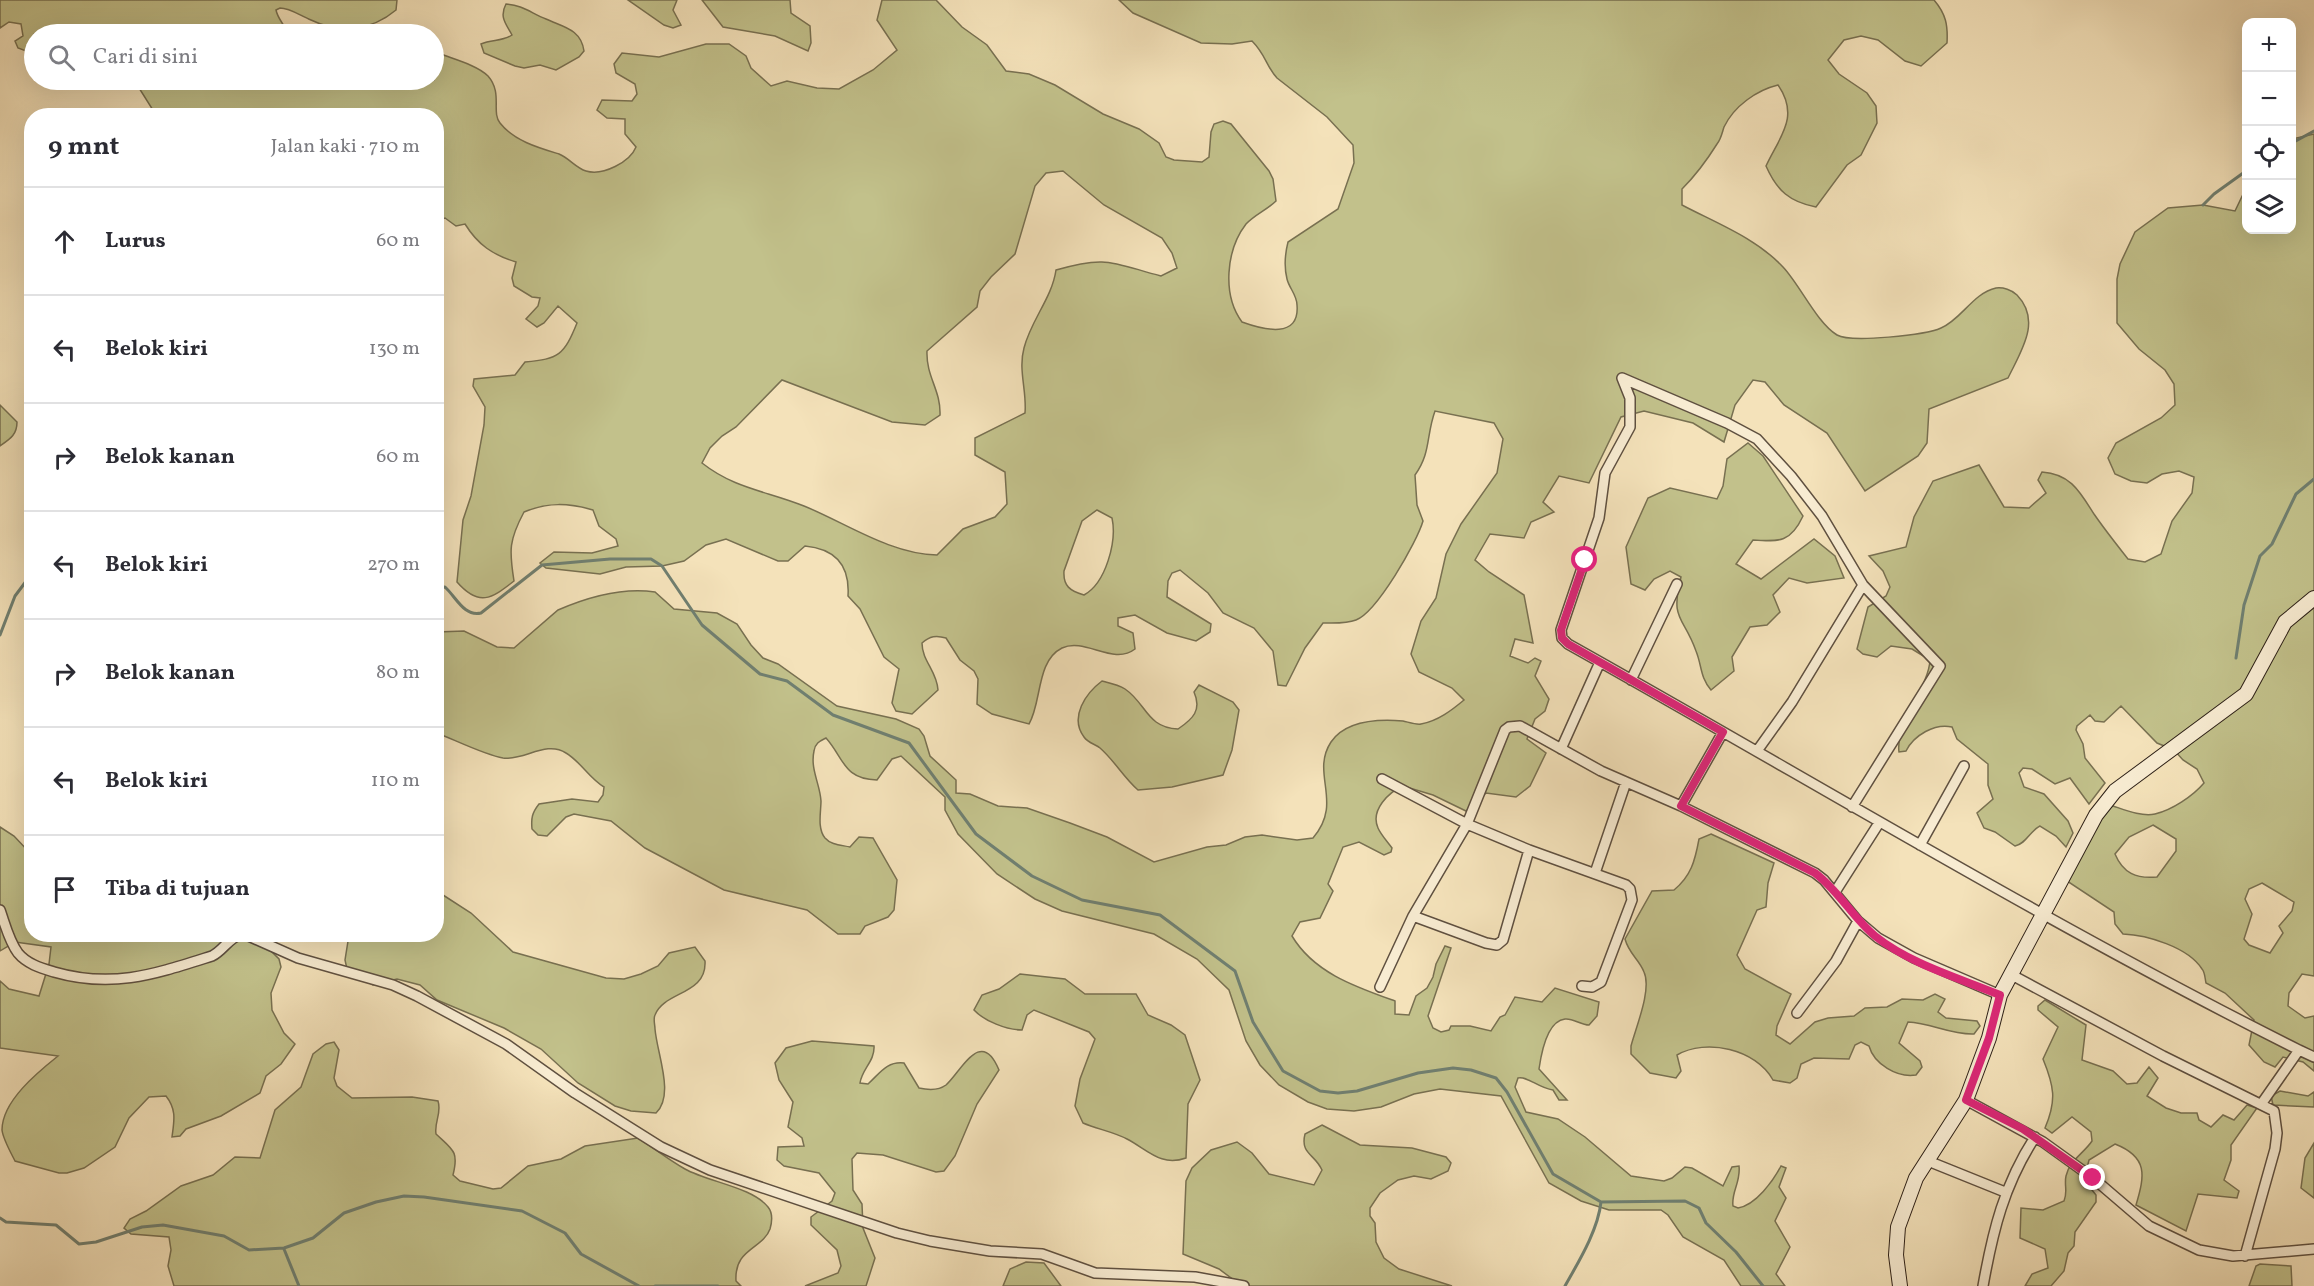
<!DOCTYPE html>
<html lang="id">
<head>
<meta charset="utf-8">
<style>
	:root { --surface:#fff; --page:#f2f2f3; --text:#2b2b33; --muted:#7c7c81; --line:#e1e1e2 }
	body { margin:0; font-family:Vollkorn,serif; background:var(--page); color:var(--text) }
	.controls { position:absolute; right:18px; top:18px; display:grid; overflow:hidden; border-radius:12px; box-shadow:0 6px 24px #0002 }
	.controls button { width:54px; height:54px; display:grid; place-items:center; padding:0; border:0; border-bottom:2px solid var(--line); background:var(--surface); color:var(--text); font:30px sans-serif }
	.stop { position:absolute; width:18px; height:18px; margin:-14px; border:4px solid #db2777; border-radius:50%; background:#fff }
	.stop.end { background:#db2777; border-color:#fff; box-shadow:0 2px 6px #0008 }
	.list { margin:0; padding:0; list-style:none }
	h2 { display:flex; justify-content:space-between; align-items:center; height:78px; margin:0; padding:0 24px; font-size:26px }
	h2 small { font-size:20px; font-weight:400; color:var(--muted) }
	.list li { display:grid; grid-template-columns:39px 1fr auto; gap:18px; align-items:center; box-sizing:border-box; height:108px; padding:0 24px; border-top:2px solid var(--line) }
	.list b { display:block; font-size:22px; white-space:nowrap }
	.list em { font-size:20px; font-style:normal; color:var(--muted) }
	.icon { flex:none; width:33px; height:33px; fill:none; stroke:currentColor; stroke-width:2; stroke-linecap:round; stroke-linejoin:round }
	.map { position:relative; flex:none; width:2314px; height:1286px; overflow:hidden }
	.search { position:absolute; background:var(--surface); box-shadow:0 6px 24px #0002; left:24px; top:24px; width:420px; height:66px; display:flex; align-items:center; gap:15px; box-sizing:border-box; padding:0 21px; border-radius:33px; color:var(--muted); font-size:22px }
	.panel { position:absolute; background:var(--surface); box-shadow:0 6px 24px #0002; left:24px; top:108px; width:420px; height:834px; border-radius:24px }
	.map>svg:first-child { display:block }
</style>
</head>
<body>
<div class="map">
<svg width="2314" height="1286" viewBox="0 0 2314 1286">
	<rect width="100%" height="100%" fill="#f4e2ba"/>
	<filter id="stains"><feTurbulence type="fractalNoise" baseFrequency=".00333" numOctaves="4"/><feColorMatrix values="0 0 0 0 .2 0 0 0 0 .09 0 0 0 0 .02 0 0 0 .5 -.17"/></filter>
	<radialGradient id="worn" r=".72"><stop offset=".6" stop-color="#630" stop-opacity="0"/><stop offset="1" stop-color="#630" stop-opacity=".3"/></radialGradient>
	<path fill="#c2c18b" stroke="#787051" stroke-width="1.5" fill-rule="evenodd" d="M0,0H397L396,10C371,31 340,34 311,20C301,16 290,8 280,8L276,10C278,20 285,24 287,34H34V54L18,48L15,41L23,36L21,24L9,22L0,28Z
		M628,0H677L673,10L681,25L673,28L664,25Z
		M702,0H790L791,13L810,26L811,43L808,51L775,36L723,27Z
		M882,0H936L962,27L987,45L1006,71L1029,74L1055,85L1103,114L1139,129L1159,143L1166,157L1174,160L1202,162L1209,157L1211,132L1214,124L1223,121L1231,124L1269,171L1273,179L1276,201C1268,209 1254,215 1246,224C1226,250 1222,295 1242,322C1264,330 1300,339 1297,305C1297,295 1289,288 1287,279C1284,267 1285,254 1288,242L1338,209L1354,163L1353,145L1327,117L1277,78C1266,66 1266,55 1252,41L1232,44L1201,43L1133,13L1119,0H1934C1946,14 1948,25 1947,43L1921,66L1905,61L1878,40L1861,36L1844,40L1828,60L1839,74L1867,93L1876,106L1877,123L1861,155L1847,165L1816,207C1790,202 1777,191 1766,166C1780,136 1800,117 1778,85C1757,90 1734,106 1724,127C1722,133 1721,139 1717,144C1707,160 1696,175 1682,189V205C1716,223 1756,238 1783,267C1800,285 1817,323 1837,335C1851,343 1926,335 1941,328C1961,320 1973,293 1996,288C2003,287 2012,290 2017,295C2042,321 2021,351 2008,378L1929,409L1927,443L1918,456L1865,491L1827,433L1784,405L1765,382L1753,380L1735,405L1724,442L1693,423L1644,411L1621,417L1589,483L1559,476L1543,502L1554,512L1531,522L1524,538L1490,534L1475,560L1489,572L1524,595L1533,643L1515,639L1510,656L1528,663L1535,658L1541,661L1535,676L1549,699L1545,711L1535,719L1527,739L1546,753L1530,786L1516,797L1486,793L1466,811L1433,795L1403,786C1389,792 1370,810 1378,828C1381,835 1387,841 1392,848L1391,852L1384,855L1359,842L1343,847L1328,884L1333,891L1320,918L1300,922L1292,936C1314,973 1356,987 1395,1001V1014L1409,1015L1416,996L1427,988L1433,977L1436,964L1445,946L1451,948L1428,1016L1433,1028L1441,1032L1449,1030L1451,1026H1470L1491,1031L1500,1017L1505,1015L1515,997L1542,1002L1555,988L1599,1002L1597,1016L1589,1025C1581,1025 1573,1018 1565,1019C1547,1021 1541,1055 1539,1069L1567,1100H1559L1553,1090C1538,1088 1528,1076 1518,1078L1515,1087L1526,1112L1558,1119L1585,1137L1631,1176L1664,1181L1672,1178L1685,1167L1692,1168L1723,1186L1732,1167L1739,1166C1741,1182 1731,1192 1733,1206L1738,1208C1756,1205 1773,1181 1781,1166L1786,1168L1779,1187L1786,1198L1775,1221L1790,1247L1776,1274L1785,1286H1741L1724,1260L1683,1237L1668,1215L1661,1210H1609L1581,1201L1549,1183L1501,1096L1440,1089L1414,1094L1381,1107L1354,1111L1327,1109L1308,1102L1279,1085L1260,1065L1246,1041L1229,990L1197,959L1154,934L1062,911L1035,899L997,874L958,834L945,810V797L901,756L892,759L877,780C843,779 844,758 826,738C820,741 815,743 814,751C810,769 820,784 821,801C821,812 817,828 825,838C831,845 841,845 850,847L859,837L873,838L897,880L894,910L888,917L865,926L860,934H838L807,910L724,890L645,848L611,821L574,814L566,817L547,836L538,835L532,829C531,818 532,813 539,804L572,799L598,802L603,795L604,787C589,778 581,762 566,753C546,740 524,761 503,758C485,755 455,740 437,733V632L464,631L497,647L514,648L558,610C588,597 621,587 655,592L674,609L717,613L737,624L751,645L763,658L778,664L837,706L896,719L919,729L924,736L930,756L956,780V793L970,794L998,806L1027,808L1070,823L1107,837L1154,862L1207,847L1226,845L1245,837L1262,835L1297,840L1313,838C1344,802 1310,774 1331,742C1346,720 1379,719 1403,721C1408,722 1416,725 1421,724C1438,721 1452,710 1464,700L1452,688L1419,672L1411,654L1421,621L1436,598L1446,554L1461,524L1497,473L1503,439L1494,423L1435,411C1426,436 1431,453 1415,475L1417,505L1423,521C1417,542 1377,612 1356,620C1346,624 1334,623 1323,623L1305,648L1286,686L1278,685L1273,651L1254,628L1223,613L1208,593L1180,570L1172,573L1168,581L1167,597L1211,624L1210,632L1196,641L1167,633L1135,615L1118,618V626L1133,633L1135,649C1113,666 1085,637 1062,648C1036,661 1042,702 1029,724L992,714L977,704L978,679L974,671L960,660L946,638C936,635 930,636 922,643C922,661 937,671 938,690L912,714L896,711L892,703L899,669L884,657L860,609L848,596C850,566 836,549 805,546L788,561H778L726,539L706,545L684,561L662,566L626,567L600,574L546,568L540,563L554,552L592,553L618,546L616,539L599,526L593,510C568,503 548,502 524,512C509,540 509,550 514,581C491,599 479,607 457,582L463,520L471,496L484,425L485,407L473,386L474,379L515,375L525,362C559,359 564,355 577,323L558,306L544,323L537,327L526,319L538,306L540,298L532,297L514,286L512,278L516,262C493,255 478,245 465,224L456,226L445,218L437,221L436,116L156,115L134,80H434V52L438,53C453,59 477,65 488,76C503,93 491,112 500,123C514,141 539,148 559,154C569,158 576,168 586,171C603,176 630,162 636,147L625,134V119L607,118L597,110L602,100L632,101L637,94L635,84L616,73L614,64L622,53L659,57L706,44H729L746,56L751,68L771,86L787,81L817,88L839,89L873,70L897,50L877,20ZM1063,171L1104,205L1162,238L1172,253L1177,268L1161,276C1112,263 1107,255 1056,270C1052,298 1031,320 1024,348C1018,370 1027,391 1025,413L975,438V455L1005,472L1007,504L995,517L963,529L937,555C890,554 846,523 804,506C767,491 735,489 702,463L710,448L722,436L736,427L782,380L892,422L925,425L940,415C941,390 926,377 927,351L977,307L980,291L991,277L1015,254L1035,186L1046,173ZM1097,510L1112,518C1117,541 1106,583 1084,595C1070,591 1063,586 1064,571L1082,521Z
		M506,4C522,5 531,13 546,19C563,27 581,29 584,51L579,57L556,70L540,65L524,68L515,66L484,53L481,44C492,39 502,42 512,35C506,24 499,17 506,4Z
		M2314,134V976L2302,974L2289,993L2288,1006L2305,1018L2314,1016V1071L2303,1062L2283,1057L2275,1067L2264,1062L2249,1045L2254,1020L2225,993L2206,983C2205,979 2205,972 2202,969C2188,947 2147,935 2123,934L2115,924L2114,912L2067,881L2104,811L2113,806C2125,810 2142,817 2155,814C2172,810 2193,796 2204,783L2197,769L2183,760L2174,750L2157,743L2121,706L2104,722L2095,721L2090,715L2077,726L2076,730L2083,744L2085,758L2105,783L2089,804L2070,778L2055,784L2032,769L2023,768L2019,773L2024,787L2044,794L2068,821L2073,833L2066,847L2056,836L2040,826C2030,831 2026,844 2015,846L1995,832L1984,828L1977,813L1993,799L1988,785V764L1957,739L1952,727C1935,723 1914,735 1906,751L1899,752C1895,726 1929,686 1930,660L1912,649L1891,646L1877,657L1863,654L1857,649L1868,607L1886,596L1890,587L1883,571L1869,556L1906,547L1914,517L1933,481L1979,465L2004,507L2029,508L2046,493L2038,480L2042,472C2071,474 2080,492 2094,514C2105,530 2117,545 2128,559L2145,562L2161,554L2172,521L2192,493L2194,477L2179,471L2162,474L2147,483L2131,481L2115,474L2108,458L2116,443L2161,418L2175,405L2174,384L2165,370L2139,349L2117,323V279L2120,264L2135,232L2168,208L2203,205L2235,211L2246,188V230H2292V139ZM2153,825L2176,839V851L2157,877C2136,879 2123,873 2115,854L2129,837ZM2262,883L2294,902L2292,911L2279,926L2283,933L2270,953L2249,945L2244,939L2252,914L2245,899L2249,889Z
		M0,405L17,422C17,435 10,439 0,446Z
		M1748,443L1763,456L1803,516C1791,542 1780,542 1753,540L1736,564L1761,579L1814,539L1835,556L1844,578L1807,583L1789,578L1773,595L1780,612L1767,625L1750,627L1732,657L1734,671L1711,690C1700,677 1702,666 1696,651C1683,615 1670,621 1681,577L1670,571L1654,579L1645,590L1631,584L1626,547L1648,498L1670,488L1717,499L1723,486L1727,459Z
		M1102,681C1110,683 1119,685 1125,689C1146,703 1147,728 1178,729C1193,719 1202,710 1194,692L1199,685L1233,702L1239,710L1232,750L1223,775L1172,787L1138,790C1124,778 1114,760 1100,748C1095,744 1088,743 1084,737C1069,717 1086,693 1102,681Z
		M0,827L14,836L31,854L32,934L232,935L266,946L279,959L281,967L271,993L272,1010L284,1033L295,1044L281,1064L266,1076L260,1093L221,1116L186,1129L180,1136L172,1137C174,1121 177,1110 166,1096L149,1097L129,1118L115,1147L84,1168L67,1173H59L15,1161C11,1153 3,1139 2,1130C2,1101 38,1072 58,1056L0,1048V981L9,989L39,996L49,964L51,947L15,942L0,951Z
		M1711,834L1774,863L1768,883L1766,907L1757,910L1737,955L1745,969L1791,994L1777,1026L1776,1035L1790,1044L1815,1022L1828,1018L1854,1016L1865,1008L1887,1007L1902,999L1923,1000L1935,994L1945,999L1938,1012L1946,1018L1977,1021L1980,1026L1974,1034C1951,1035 1931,1023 1908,1022L1899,1043L1920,1061L1922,1067L1916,1075C1897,1078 1874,1064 1869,1046L1861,1042L1855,1045L1849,1059L1814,1058L1801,1064L1797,1078L1790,1083L1773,1080C1756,1049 1706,1038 1677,1055L1681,1071L1676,1078L1650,1073L1631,1054V1046C1636,1027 1652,989 1644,972C1639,959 1629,954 1625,939L1652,891L1674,890C1691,876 1695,861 1699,839Z
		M443,895L471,913L513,952L606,978L624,979L641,974L658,966L669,953L695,947L705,961C707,995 664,991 655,1015C653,1019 655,1025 655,1029C657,1054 675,1095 656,1113L631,1111L615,1106L578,1083L541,1049L504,1028L437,1000L420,985L397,979L373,985L347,969L345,960L349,935L436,934L437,896Z
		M1020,974L1065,979L1085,994H1136L1148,1015L1171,1025L1185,1035L1200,1080L1188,1104L1186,1158C1161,1167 1148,1150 1127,1139C1114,1132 1097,1129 1083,1123L1075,1106L1080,1079L1095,1039L1089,1032L1034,1010L1027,1015L1022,1030C1007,1030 984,1021 974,1010L982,995L999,989Z
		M2045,1000L2086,1025L2082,1060L2113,1071L2127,1084L2137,1083L2149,1067L2158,1078L2147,1096L2166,1108L2181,1113H2197L2199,1120L2211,1127L2223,1115L2234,1120L2247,1105L2257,1108L2231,1145V1160L2224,1180L2239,1191L2237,1198L2198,1194L2186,1231L2136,1205C2145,1175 2148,1157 2115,1144L2089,1160L2084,1180L2096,1195V1202L2075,1232L2074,1246L2068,1253L2064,1271L2051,1286H2025L2032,1274L2048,1268L2045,1249L2020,1238L2021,1208L2043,1210L2064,1201C2068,1192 2064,1185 2066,1176C2069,1161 2084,1153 2092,1141L2091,1132L2072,1117L2052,1133L2045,1128C2057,1100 2054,1086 2043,1059L2058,1027L2038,1010V1006Z
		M812,1041L874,1046C875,1061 862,1069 860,1083L868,1084C880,1073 887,1061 904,1063L919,1088C928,1090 938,1091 946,1085C961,1072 981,1026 999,1070L977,1104L955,1156L944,1171L936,1172L883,1155L857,1153L852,1159L853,1190L862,1204L863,1228L875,1258L866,1286H805L838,1273L841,1266L837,1250L811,1225V1217L832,1201L835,1193L819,1173L784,1166L777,1160L778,1147L804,1146L802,1138L788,1127L793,1102L779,1080L775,1063L786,1048Z
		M334,1042L339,1050L334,1078L337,1086L352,1098L412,1097L438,1101C442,1113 434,1122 436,1134C453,1150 459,1151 453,1175L460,1181L493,1189L501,1188L528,1166L561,1159L585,1146L638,1138C654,1148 669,1160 685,1169C708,1182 752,1187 768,1207C773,1213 772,1222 770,1229C763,1249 734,1248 736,1281L741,1286H174L168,1266L171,1250L169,1237L131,1234L124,1228L130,1219L146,1211L181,1186L213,1175L235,1157L260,1158L275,1110L301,1087L313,1054L326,1044Z
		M2280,1091L2308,1096L2314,1092V1107L2273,1105L2271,1096Z
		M1322,1125L1360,1145L1412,1148L1446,1157L1451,1163L1448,1171L1431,1179L1414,1176L1398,1180L1380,1193L1370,1208V1216L1375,1223L1376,1242L1384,1258L1399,1269L1452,1286H1242L1219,1269L1183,1254L1186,1181L1192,1168L1211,1150L1237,1142L1252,1153L1269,1174L1314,1185L1322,1170C1315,1154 1300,1154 1305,1134Z
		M2314,1143V1198L2301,1188L2305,1158Z
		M1026,1262L1044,1263L1061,1286H1003L1010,1269Z
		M2260,1264L2291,1266L2292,1286H2249L2256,1266Z"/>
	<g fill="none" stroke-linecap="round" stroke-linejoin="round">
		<path stroke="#707f70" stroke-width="3" d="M2292,143L2314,131
			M2203,205L2214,194L2246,171
			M436,588L445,587C456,597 464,617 481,613L542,565L610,559H651L662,566L702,625L760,674L787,681L833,715L909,743L976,834L1032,876L1082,900L1160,915L1235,971L1253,1022L1283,1071L1320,1091L1338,1093L1357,1091L1418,1073L1453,1068L1471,1070L1496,1078L1507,1092L1553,1174L1601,1202L1685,1201L1699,1208L1706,1223L1736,1252L1763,1286
			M0,635L15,596L27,580L32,579
			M2236,658L2244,605L2260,556L2272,544L2296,494L2314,479
			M0,1218L6,1222L56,1225L79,1244L96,1242L142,1227L163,1225L224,1236L249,1250L284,1248L313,1238L344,1213L376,1202L404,1196L424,1197L522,1211L565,1233L581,1254L639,1286
			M284,1249L299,1286
			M655,1286H718
			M1565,1286C1579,1261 1598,1230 1601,1202"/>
		<g stroke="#5f5040" stroke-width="12">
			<path id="street" d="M1622,378L1630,398V427L1605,473L1599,518L1561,630L1562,638L1568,644C1811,780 2049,925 2299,1050L2262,1103
				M1622,378L1727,423L1757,439L1791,476L1822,516L1863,585L1940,666L1852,807
				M1631,680L1677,584
				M1561,749L1600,662
				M1757,751L1792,702L1863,585
				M1382,779L1467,824L1529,850L1626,885L1630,889L1632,900L1601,982L1592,987L1582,986
				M1681,806L1723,732
				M1920,845L1964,766
				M1595,873L1626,782
				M1835,892L1879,823
				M0,910C5,924 9,941 18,953C27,964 41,968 54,972C113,989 155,974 212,956C223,951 229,937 242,934
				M1413,916L1486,943L1497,945L1503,940L1529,850
				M244,934L298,958L393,985L417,996L506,1044L575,1093L661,1147L710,1170L897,1233L930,1241L990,1251L1042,1254L1095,1273L1195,1277L1244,1286
				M2010,974L2163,1056L2274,1111L2277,1133L2275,1149L2245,1256
				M1380,987L1413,916L1467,824L1505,730L1509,727L1520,726L1601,771L1681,806L1815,873L1824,880L1858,921L1878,938L1914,958L2000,995
				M1797,1013L1836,961L1858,921
				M2299,1050L2314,1057
				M1966,1100L2043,1142L2093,1178L2149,1226L2199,1250L2233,1256L2314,1249
				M1928,1161L2005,1192
				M1983,1286C1993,1230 2004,1185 2035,1137"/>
		</g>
		<g stroke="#2d2017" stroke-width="16">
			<path id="secondary" d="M1900,1286L1896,1255L1898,1227L1916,1178L1966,1100L1989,1038L2000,995L2096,815L2115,791L2246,694L2285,622L2314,598"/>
		</g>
		<use href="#street" stroke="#f8ecd2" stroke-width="9"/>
		<use href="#secondary" stroke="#f8ecd2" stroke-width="14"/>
	</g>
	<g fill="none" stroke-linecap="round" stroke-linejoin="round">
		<path stroke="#db2777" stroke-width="8" d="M1585,560L1561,630L1562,638L1568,644L1723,732L1681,806L1815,873C1839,891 1853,918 1875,936C1910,964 1959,978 2000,995L1989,1038L1966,1100L2023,1129L2093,1178"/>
	</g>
	<rect width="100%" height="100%" filter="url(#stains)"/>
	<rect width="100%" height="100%" fill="url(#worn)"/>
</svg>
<div class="controls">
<button>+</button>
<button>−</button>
<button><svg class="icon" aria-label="locate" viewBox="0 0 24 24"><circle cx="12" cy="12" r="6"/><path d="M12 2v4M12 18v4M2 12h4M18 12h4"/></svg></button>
<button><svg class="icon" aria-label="layers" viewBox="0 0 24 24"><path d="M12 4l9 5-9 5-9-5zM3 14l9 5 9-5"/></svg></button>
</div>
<div class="stop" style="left:1585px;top:560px"></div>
<div class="stop end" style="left:2093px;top:1178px"></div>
<div class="search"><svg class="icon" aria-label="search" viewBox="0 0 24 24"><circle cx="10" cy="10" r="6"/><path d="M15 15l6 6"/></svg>Cari di sini</div>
<section class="panel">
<h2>9 mnt<small>Jalan kaki · 710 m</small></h2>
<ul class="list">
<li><svg class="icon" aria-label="ahead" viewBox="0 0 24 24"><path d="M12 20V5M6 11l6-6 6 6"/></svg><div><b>Lurus</b></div><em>60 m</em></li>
<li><svg class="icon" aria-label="left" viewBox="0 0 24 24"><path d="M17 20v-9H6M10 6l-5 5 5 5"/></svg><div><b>Belok kiri</b></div><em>130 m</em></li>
<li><svg class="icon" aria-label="right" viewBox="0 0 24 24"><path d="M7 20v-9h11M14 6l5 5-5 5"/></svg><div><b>Belok kanan</b></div><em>60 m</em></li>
<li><svg class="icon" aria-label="left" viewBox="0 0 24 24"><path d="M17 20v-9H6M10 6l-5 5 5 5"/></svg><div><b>Belok kiri</b></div><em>270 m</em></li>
<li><svg class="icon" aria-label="right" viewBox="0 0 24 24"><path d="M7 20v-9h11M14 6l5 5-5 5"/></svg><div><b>Belok kanan</b></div><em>80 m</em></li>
<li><svg class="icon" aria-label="left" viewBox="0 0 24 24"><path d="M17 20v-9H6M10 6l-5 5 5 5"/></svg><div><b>Belok kiri</b></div><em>110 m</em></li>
<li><svg class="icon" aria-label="arrive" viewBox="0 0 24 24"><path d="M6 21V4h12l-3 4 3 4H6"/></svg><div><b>Tiba di tujuan</b></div></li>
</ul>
</section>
</div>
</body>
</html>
